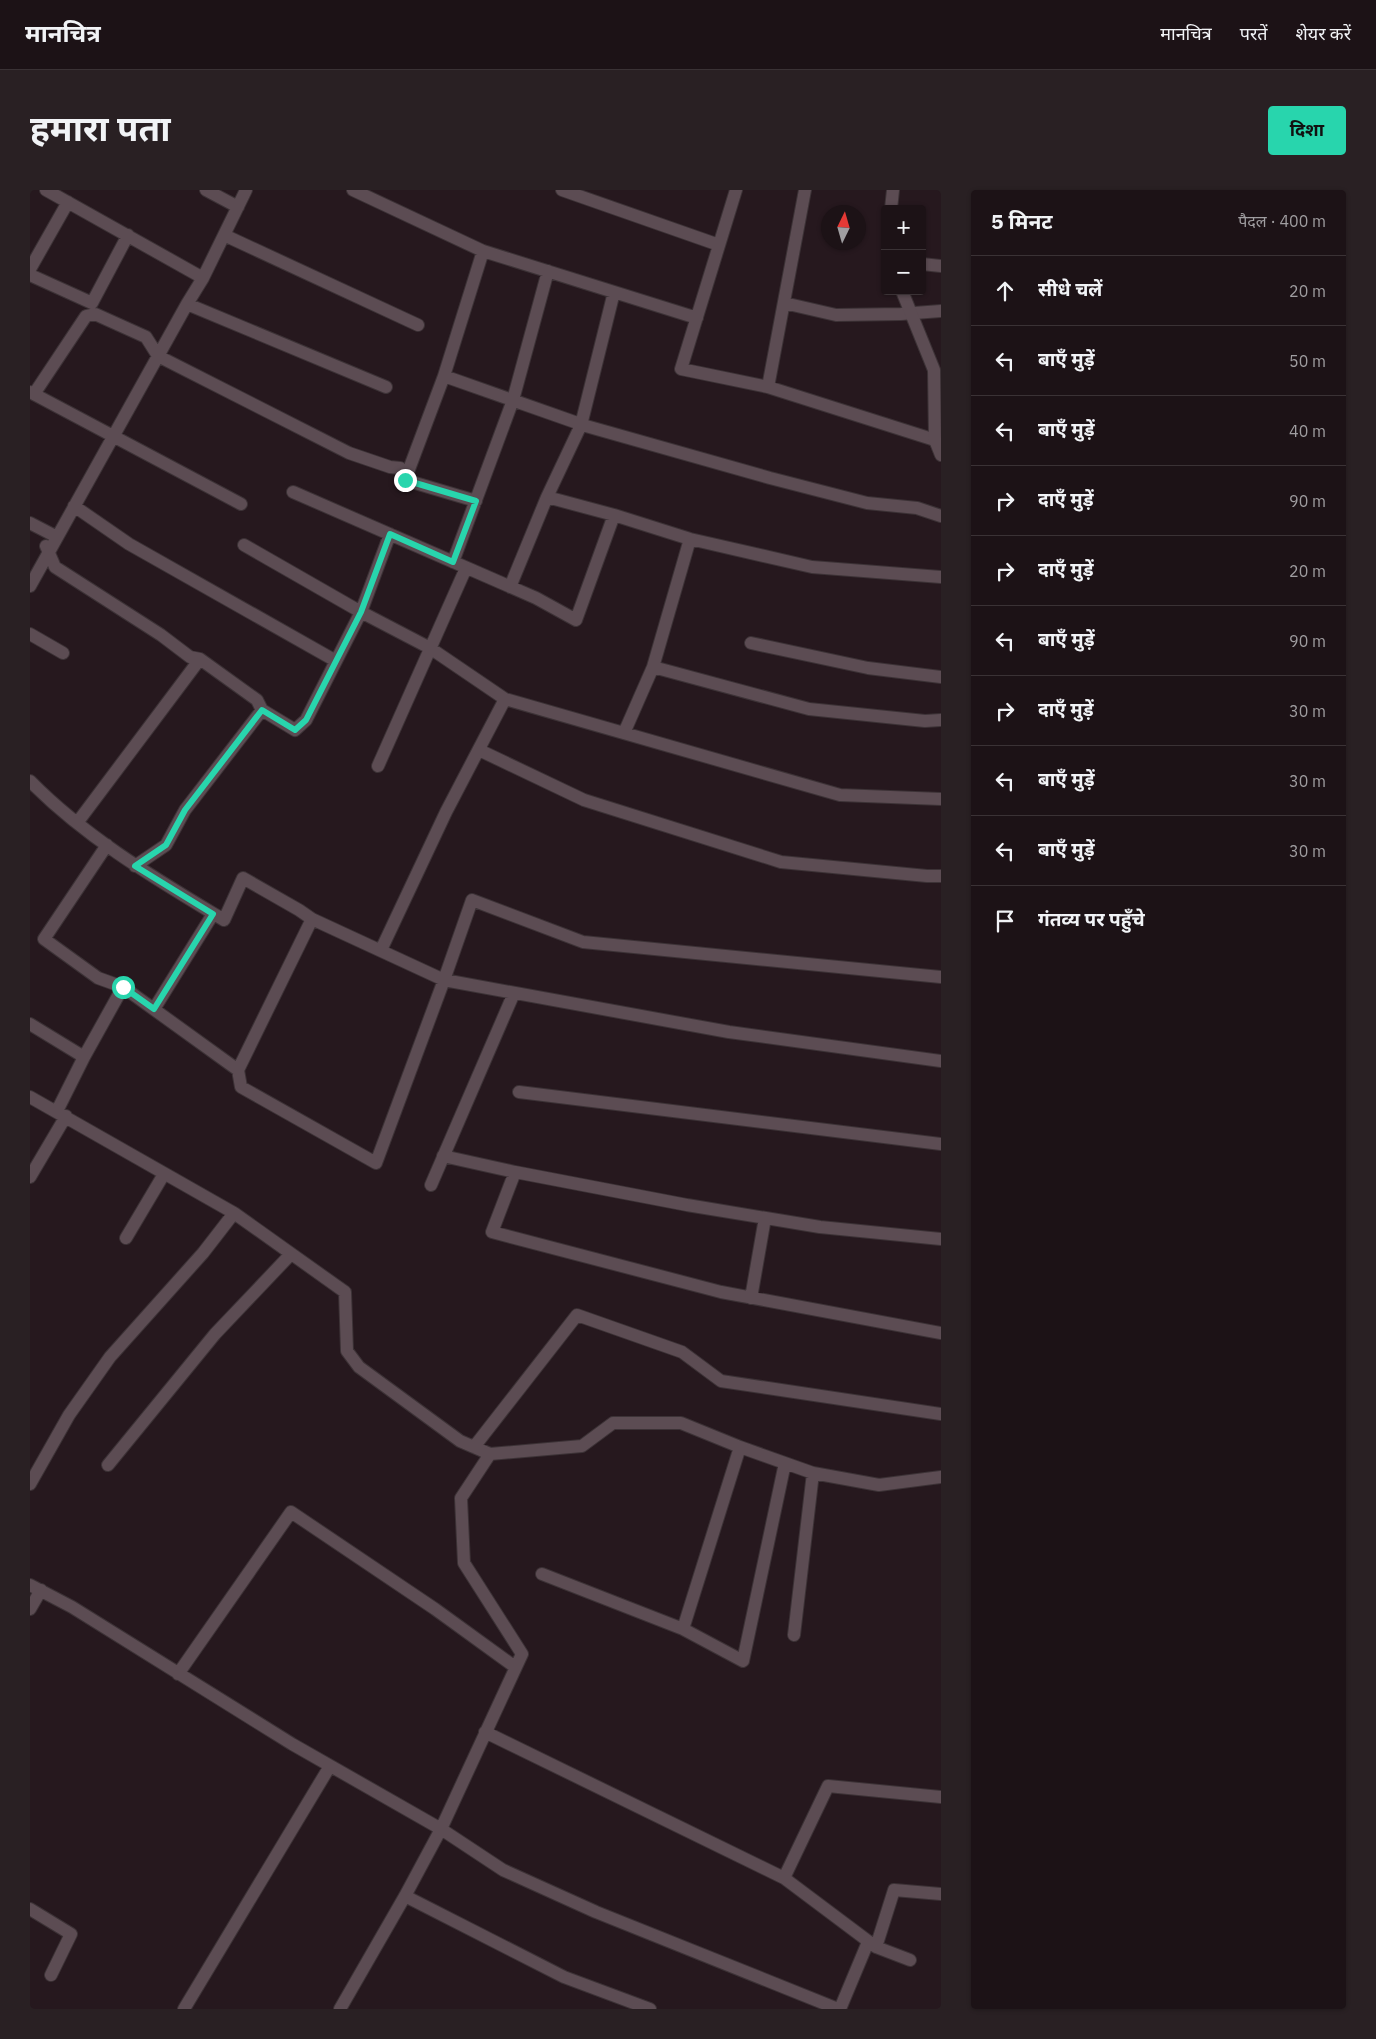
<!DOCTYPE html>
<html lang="hi">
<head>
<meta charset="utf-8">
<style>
	:root { --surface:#1c1216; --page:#292023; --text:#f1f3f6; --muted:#a09ea1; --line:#3a3235; --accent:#28d5ad }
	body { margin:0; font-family:"IBM Plex Sans","Noto Sans Devanagari",sans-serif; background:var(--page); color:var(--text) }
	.controls { position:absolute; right:15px; top:15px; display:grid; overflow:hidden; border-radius:5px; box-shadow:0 1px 4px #0004 }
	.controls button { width:45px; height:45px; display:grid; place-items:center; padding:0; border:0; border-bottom:1px solid var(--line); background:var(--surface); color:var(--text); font:25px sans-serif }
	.compass { position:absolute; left:791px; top:15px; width:45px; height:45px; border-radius:50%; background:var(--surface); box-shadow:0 1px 4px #0004; rotate:5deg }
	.stop { position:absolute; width:15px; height:15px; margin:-11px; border:4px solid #28d5ad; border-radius:50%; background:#fff }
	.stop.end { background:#28d5ad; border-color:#fff; box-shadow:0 1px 5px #0008 }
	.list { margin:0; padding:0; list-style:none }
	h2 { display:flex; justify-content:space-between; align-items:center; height:65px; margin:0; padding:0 20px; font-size:21px }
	h2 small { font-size:16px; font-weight:400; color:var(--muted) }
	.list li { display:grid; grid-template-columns:32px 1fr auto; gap:15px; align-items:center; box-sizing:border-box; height:70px; padding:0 20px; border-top:1px solid var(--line) }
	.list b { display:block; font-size:19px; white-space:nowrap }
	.list em { font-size:16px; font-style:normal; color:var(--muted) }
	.icon { flex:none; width:28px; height:28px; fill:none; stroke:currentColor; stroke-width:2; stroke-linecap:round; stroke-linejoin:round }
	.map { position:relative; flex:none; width:911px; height:1819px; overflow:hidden; border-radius:5px }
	header { display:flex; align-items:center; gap:30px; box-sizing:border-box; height:70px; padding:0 25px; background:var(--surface); border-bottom:1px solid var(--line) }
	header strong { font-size:24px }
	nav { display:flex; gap:28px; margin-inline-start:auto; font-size:18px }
	.intro { display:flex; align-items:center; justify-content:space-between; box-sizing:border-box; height:120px; padding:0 30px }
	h1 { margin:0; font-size:35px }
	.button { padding:12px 22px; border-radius:5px; background:var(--accent); color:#111; font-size:18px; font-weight:700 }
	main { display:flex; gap:30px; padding:0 30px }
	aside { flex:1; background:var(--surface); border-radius:5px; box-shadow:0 1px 4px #0004 }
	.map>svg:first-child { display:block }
</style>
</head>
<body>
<header>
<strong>मानचित्र</strong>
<nav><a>मानचित्र</a><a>परतें</a><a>शेयर करें</a></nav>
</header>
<div class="intro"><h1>हमारा पता</h1><a class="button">दिशा</a></div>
<main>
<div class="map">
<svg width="911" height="1819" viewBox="0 0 911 1819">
	<rect width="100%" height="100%" fill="#26181e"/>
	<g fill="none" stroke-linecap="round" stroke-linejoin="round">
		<g stroke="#3c3236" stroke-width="14">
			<path id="minor" d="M16,0L173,88L157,114L356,197
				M176,0L208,17
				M323,0L453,61L667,128
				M532,0L689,55
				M706,0L651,179L738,197L775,0
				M194,45L388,135
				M892,74L911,76
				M0,79L38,12
				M0,85L62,113L98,45
				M173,88L216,0
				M754,113L806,125L871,124L911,121
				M414,186L453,61
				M738,197L905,250
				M0,202L211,314
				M4,204L56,126L65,124L116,147L128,166L319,263L360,277L370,278L375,290L446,311
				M375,290L414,186L556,236L740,288L837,313L887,318L911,326
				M263,302L506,408L546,430L584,325
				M517,307L584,325L660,349L782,377L911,387
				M44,316L99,354L306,471
				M0,333L27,347
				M214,355L331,422L400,458L475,509
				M16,356L25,377L131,445L160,467L170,469L227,510L232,520L265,540L276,530L331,422L360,344
				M423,372L483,210L518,81
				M0,396L157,114
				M480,397L517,307L551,235L584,102
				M0,444L33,463
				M721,453L838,478L911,487
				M623,477L779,519L895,531L911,530
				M594,543L623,477L660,349
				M449,560L554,610L751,672L897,686H911
				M348,576L436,378
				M0,591C56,648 126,689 194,730L213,688L269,720L282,729L414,790L442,710L553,752L911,787
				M47,633L170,469
				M77,655L14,749L68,788L93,797L208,880L211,897L346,973L414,790L699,842L911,871
				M105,676L136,655L155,620L232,520
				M351,760L416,622L475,509L810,605L911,609
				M124,819L183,724
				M0,834L54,867
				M208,880L282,729
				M489,902L911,954
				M0,907L204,1023L315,1102L317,1161L329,1177L430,1251L460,1264
				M27,921L54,867L93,797
				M413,966L485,982
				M0,987L36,926
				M401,995L484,803
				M96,1048L134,984
				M911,1049L790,1037L657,1015L485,982L462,1042L691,1102L911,1143
				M721,1108L735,1028
				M444,1257L547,1125L652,1162L691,1191L911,1224
				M78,1275L185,1144L261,1064
				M0,1294L39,1225L80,1167L173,1063L204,1023
				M512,1384L653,1439L710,1257
				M0,1395L42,1417L262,1554L411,1639L375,1706L310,1819
				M0,1419L11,1400
				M653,1439L713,1471L755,1273
				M764,1445L783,1283
				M148,1484L261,1322L405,1419L485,1477
				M455,1542L754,1688L846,1757L880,1770
				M754,1688L798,1596L911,1607
				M375,1706L534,1787L620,1819
				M0,1719L41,1744L21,1785
				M846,1757L864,1700L911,1704
				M154,1819L300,1576
				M808,1819L566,1722L473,1680L411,1639L492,1464L434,1373L431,1308L460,1264L552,1256L583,1233H651L710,1257L783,1283L849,1295L911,1287
				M810,1819L838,1752"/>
		</g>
		<g stroke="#3c3236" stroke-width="14">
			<path id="tertiary" d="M861,19L863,0
				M872,101L904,180L905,250L911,265"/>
		</g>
		<use href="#minor" stroke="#5c4c53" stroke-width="12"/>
		<use href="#tertiary" stroke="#5c4c53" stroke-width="12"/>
	</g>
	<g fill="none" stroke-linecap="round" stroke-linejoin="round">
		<path stroke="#28d5ad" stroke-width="6" d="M93,797L124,819L183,724L105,676L136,655L155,620L232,520L265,540L276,530L331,422L360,344L423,372L446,311L375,290"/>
	</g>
</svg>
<div class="controls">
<button>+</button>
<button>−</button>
</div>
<svg class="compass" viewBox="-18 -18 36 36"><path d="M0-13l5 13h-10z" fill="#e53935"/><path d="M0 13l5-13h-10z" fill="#a09ea1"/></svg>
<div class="stop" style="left:93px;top:797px"></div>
<div class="stop end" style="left:375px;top:290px"></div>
</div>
<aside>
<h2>5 मिनट<small>पैदल · 400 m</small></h2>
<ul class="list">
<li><svg class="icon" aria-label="ahead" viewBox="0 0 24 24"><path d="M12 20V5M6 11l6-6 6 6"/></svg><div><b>सीधे चलें</b></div><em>20 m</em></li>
<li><svg class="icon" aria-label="left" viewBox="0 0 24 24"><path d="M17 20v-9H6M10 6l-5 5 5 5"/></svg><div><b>बाएँ मुड़ें</b></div><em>50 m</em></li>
<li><svg class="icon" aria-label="left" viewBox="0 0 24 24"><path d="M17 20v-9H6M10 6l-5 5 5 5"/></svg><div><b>बाएँ मुड़ें</b></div><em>40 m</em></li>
<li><svg class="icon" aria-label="right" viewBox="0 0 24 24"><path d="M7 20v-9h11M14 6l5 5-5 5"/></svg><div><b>दाएँ मुड़ें</b></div><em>90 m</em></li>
<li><svg class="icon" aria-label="right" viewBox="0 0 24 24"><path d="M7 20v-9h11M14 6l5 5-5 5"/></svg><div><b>दाएँ मुड़ें</b></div><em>20 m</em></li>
<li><svg class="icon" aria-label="left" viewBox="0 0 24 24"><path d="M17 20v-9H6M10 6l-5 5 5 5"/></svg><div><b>बाएँ मुड़ें</b></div><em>90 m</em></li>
<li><svg class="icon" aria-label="right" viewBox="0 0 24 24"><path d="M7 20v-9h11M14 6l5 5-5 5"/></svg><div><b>दाएँ मुड़ें</b></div><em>30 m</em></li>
<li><svg class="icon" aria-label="left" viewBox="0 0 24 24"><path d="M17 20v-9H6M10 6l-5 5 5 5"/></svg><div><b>बाएँ मुड़ें</b></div><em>30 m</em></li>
<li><svg class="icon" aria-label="left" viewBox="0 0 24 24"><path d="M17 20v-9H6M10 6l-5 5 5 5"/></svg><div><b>बाएँ मुड़ें</b></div><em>30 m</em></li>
<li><svg class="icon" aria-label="arrive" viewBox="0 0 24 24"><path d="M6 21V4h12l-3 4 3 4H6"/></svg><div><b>गंतव्य पर पहुँचे</b></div></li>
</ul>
</aside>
</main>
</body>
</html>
